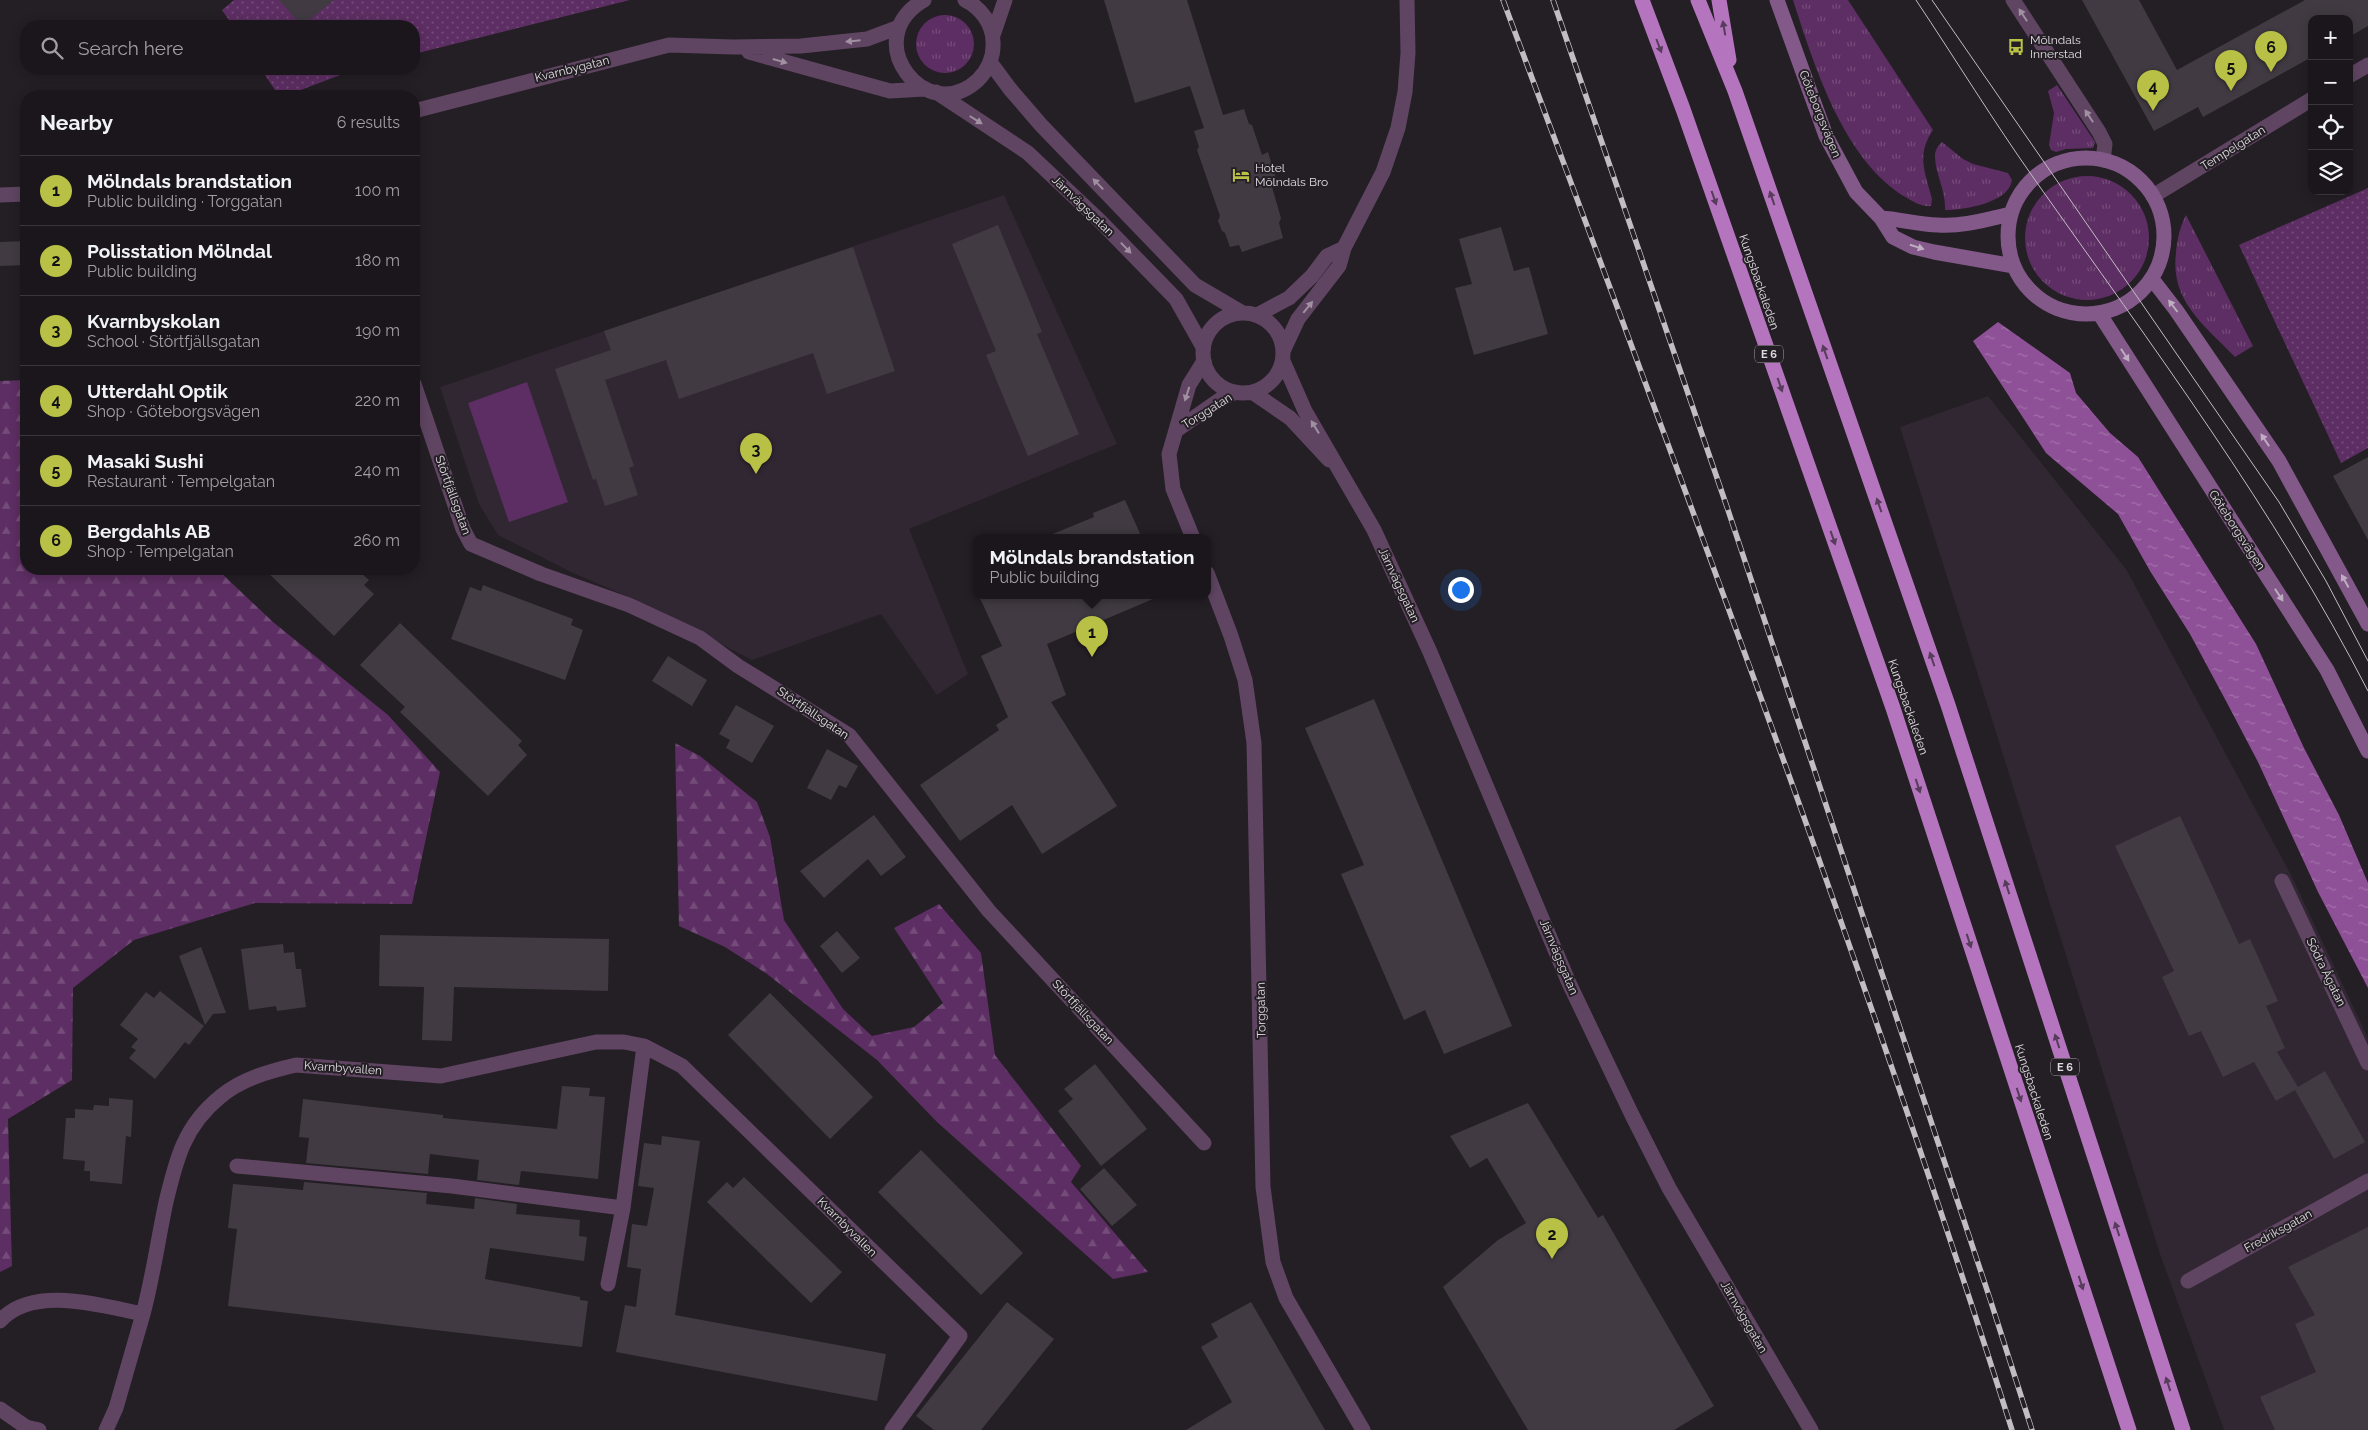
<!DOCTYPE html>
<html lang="en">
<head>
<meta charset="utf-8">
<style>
	:root { --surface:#1b161c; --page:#282329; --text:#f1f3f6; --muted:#a09fa3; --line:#39353b; --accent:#b9c046 }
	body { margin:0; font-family:Raleway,sans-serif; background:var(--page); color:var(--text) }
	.controls { position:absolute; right:15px; top:15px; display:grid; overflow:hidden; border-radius:10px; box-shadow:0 2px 12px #0003 }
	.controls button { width:45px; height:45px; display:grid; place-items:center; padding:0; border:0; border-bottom:1px solid var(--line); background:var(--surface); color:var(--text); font:25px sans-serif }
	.you { position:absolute; left:1460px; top:589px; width:18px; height:18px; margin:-12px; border:4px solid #fff; border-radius:50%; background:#1a73e8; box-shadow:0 0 0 8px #1a73e833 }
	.badge { display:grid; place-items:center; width:32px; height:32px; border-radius:50%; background:var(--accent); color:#111; font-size:16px; font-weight:700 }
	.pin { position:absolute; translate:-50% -41px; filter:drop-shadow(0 1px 2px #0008) }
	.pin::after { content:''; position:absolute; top:26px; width:18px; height:15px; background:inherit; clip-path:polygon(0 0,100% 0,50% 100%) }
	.popup { position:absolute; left:973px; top:534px; width:238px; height:65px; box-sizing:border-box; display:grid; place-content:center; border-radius:10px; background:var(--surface); filter:drop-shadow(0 1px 4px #0005); font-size:16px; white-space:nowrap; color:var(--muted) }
	.popup b { font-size:19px; color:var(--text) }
	.popup::after { content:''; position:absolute; left:50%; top:100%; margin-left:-10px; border:10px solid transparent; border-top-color:var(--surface) }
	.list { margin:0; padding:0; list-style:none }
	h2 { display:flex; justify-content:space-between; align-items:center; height:65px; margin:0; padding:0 20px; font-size:21px }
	h2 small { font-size:16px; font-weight:400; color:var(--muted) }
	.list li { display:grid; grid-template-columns:32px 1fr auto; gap:15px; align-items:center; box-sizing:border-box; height:70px; padding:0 20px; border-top:1px solid var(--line) }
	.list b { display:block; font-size:19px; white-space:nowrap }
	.list p { margin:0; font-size:16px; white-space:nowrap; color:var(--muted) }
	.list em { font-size:16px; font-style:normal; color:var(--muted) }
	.icon { flex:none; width:28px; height:28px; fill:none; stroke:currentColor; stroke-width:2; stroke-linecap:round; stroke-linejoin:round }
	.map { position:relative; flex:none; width:2368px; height:1430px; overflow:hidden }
	.search { position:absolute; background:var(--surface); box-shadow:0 2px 12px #0003; left:20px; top:20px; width:400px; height:55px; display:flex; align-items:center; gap:12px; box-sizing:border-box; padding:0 18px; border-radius:20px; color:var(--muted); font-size:19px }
	.panel { position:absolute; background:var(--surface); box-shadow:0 2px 12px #0003; left:20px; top:90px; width:400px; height:485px; border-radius:20px }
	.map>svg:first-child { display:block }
</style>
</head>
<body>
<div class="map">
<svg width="2368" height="1430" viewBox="0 0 2368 1430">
	<defs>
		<pattern id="grass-tufts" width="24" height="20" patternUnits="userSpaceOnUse" patternTransform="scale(1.25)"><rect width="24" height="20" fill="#5d2e63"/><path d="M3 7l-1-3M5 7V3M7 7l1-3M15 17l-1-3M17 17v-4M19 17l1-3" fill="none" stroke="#744c79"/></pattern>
		<pattern id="forest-firs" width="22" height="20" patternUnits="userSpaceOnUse" patternTransform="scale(1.25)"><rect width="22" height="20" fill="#5d2e63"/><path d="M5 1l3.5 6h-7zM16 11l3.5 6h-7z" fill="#744c79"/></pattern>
		<pattern id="park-dots" width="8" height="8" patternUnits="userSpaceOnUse" patternTransform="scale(1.25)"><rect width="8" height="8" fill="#5d2e63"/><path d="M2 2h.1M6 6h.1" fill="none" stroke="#744c79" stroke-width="1.8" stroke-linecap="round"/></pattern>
		<pattern id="water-ripples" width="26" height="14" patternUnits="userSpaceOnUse" patternTransform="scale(1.25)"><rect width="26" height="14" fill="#8e5097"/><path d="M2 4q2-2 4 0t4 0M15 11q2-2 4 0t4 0" fill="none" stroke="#a371aa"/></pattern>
	</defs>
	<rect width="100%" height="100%" fill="#241e25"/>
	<path fill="#312733" d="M1004,195L1117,444L909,529L968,674L937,695L881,614L752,660L636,600L573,573L498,535L479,504L440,387Z
		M1988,396L2126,569L2291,875L2368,1038V1430H2224L2160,1254L1900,427Z"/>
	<path fill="url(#grass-tufts)" d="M1793,0H1848L1933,130C1916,155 1925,172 1932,199L1931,206C1922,207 1914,202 1907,198C1844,162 1814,65 1793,0Z
		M916 44a29 29 0 1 1 58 0a29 29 0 1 1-58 0Z
		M2057,85L2095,142L2093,148L2066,149L2056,152L2051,150L2049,145L2054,113L2048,91Z
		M1942,142L1963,159L1973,164L2008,173L2012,180C2009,203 1964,210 1945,210C1946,190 1935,174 1935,156C1935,150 1938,146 1942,142Z
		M2025 238a62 62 0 1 1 124 0a62 62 0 1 1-124 0Z
		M2186,215L2253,346L2235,357C2204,325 2170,301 2176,253C2177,239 2180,227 2186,215Z"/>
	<path fill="url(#forest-firs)" d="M26,380V569H217L273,622L388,715L440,772L412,904L255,903L134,940L73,988L72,1080L8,1119L12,1266L0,1272V381Z
		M675,743L700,756L757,802L770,837L784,920L843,1009L872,1036L914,1027L943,1003L894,928L939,904L981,953L995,1055L1081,1166L1071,1182L1148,1272L1113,1279L937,1122L877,1060L767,974L725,947L679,926Z"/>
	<path fill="url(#park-dots)" d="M234,0H630L414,54V26H233L222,10Z
		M261,69H356L285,96H279Z
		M2368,188V448L2341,463L2239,245Z"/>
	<path fill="#5d2e63" d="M527,382L568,502L509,522L468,403Z"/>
	<path fill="url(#water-ripples)" d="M1998,322L2070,373L2076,393L2110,433L2138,457L2256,644L2304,748L2339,815L2368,883V988L2318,892L2258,762L2226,701L2190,634L2150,571L2118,514L2046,453L1973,341Z"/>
	<path fill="#413a42" d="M279,0H334L302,26Z
		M1104,0H1187L1223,115L1244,109L1249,124L1252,125L1262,155L1268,152L1278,185L1272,187L1281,218L1279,223L1283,238L1242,252L1239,245L1230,247L1225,233L1222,231L1218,221L1220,216L1197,150L1199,147L1194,131L1204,128L1190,86L1135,103Z
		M2082,0H2139L2177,70L2305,0H2368V26L2349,37V19H2312V57L2203,117L2198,107L2154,131Z
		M998,225L1042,332L1037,334L1079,434L1028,456L986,355L996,351L952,244Z
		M1501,227L1514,271L1529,267L1548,334L1474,355L1455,288L1472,284L1459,239Z
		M26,241V265L0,266V242Z
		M853,247L895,371L827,394L813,353L679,399L666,360L605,380L634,466L629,468L638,495L605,506L596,479L593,480L555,369L611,350L604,331Z
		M2368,457V540L2333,476Z
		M1125,500L1142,538H1043L1094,517L1093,513Z
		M264,569H356L369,580L364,585L374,594L334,636Z
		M483,585L573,619L571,625L583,630L565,680L451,639L470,587L481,591Z
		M979,596H1160L1047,644L1066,695L1051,702L1117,806L1042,854L1012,805L960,841L920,785L999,730L996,725L1008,717L981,656L1002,646Z
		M400,623L522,741L518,745L527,755L488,796L400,712L405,707L360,665Z
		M668,656L707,680L692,706L652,681Z
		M1374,699L1512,1026L1444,1054L1425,1010L1404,1020L1341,874L1364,865L1305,728Z
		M736,705L774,726L752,763L726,748L730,740L719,734Z
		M827,749L858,766L846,788L839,785L831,800L807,788Z
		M874,815L906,857L881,876L868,859L824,898L800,871Z
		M2180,816L2239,944L2250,939L2278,1001L2266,1006L2285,1048L2277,1052L2298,1087L2325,1071L2365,1142L2334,1159L2295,1090L2276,1101L2254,1062L2223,1077L2201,1031L2189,1036L2162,977L2174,971L2115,846Z
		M837,931L860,958L842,973L820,946Z
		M380,935L609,939L608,991L454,987L452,1041L422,1040L424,987L379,986Z
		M283,944L284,953L294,952L296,969H301L306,1007L277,1011L276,1006L249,1010L241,949Z
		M201,947L226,1013L213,1014L205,1025L179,956Z
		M160,991L204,1026L189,1045L185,1042L155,1079L129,1058L136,1050L131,1047L138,1039L120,1025L146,992L154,998Z
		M770,993L873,1097L830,1139L728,1035Z
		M1095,1064L1147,1129L1101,1166L1058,1111L1073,1099L1064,1089Z
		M562,1086L590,1088L589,1096L605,1097L598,1179L521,1171L519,1185L477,1180L479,1160L430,1154L428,1174L306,1163L309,1138L299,1137L303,1099L443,1115V1118L557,1129Z
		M109,1098L133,1100L131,1137L126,1136L122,1184L90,1181V1171H84L85,1161L63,1159L66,1118H75V1109L93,1110L94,1105L109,1106Z
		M1528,1103L1598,1218L1603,1215L1714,1406L1674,1430H1528L1443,1287L1498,1240L1526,1223L1487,1158L1470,1168L1450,1136Z
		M662,1136L700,1141L675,1315L886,1354L877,1401L616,1352L625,1305L636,1307L641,1269L627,1267L632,1224L647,1226L654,1188L638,1186L644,1143L661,1145Z
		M921,1150L1023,1253L981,1295L878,1192Z
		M1104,1168L1137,1205L1112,1226L1080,1189Z
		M744,1177L842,1272L811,1303L707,1202L727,1182L733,1188Z
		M304,1182L427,1193L426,1204L474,1209L475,1198L517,1204L516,1214L580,1220L579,1236L587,1237L584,1261L490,1248L485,1279L580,1297V1300L588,1301L582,1347L228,1306L237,1229L228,1228L233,1184L303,1190Z
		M2368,1227V1430H2275L2260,1397L2316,1372L2295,1324L2315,1315L2288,1267Z
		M1007,1302L1054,1339L981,1430H934L916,1416Z
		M1251,1302L1325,1430H1186L1232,1402L1201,1347L1218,1337L1211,1324Z"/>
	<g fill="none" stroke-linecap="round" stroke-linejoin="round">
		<path stroke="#5f4562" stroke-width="15" d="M2013,0L2099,132L2105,144L2103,160
			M2349,76L2368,65
			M2153,196L2312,99
			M414,384L463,529L471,544L541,574L629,605L700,638L738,666L849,735L989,911L1204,1143
			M1178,429L1221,399L1236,392
			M1193,538L1173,489L1169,454L1189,385L1204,361
			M1207,573L1231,636L1245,680L1254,743L1263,1187L1273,1262L1286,1298L1363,1430
			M2282,881L2368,1063
			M237,1166L452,1186L623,1208
			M2188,1281L2368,1181
			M608,1284L623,1208L644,1046
			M143,1314C153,1277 158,1239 166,1202C176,1160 184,1126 220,1097C241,1079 270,1071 296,1065L441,1076L596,1042H624L644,1046L682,1066L960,1336L892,1430
			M0,1321C33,1284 102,1306 143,1314L116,1408L106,1430
			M0,1409L26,1427L39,1430"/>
		<path stroke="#5f4562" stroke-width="15" d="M924,0C857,39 926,128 978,80C988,70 994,56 993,42C993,24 981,8 965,0
			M993,35L1005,0
			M749,52L890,91L924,89
			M990,62L1010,89L1041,125L1195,285L1241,312
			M936,92L1028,153L1100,221L1176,299L1203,347
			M414,111L669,45L733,47L801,46L867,39L899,27
			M0,195L26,194
			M1203 353a40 40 0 1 1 80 0a40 40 0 1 1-80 0Z
			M1257,315L1289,298L1312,276L1327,256L1344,248
			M1284,349L1298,319L1339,266L1344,248L1383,172L1398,128L1405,92L1408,53L1407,0
			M1283,361L1305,411L1374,530L1430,652L1569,983L1632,1115L1669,1188L1811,1430
			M1252,392L1290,418L1329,460"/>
		<path stroke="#825988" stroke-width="15" d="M1777,0L1826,136L1856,192L1881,218L1893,237L1913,247L1934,252L2014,266
			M2008 236a78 78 0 1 1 156 0a78 78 0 1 1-156 0Z
			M1881,218C1900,219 1919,225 1938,225C1963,227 1988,219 2011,214
			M2152,279L2176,310L2279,461L2368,624
			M2099,313L2327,670L2368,751"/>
		<path stroke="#b575be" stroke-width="15" d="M1642,0L1683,109L1893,708L2129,1430
			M1698,0L1735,91L1948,705L2183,1430
			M1719,0L1729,60"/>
		<path stroke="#c2bdc3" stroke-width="1" d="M1916,0C1956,60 1994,122 2035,180C2152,346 2275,510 2368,691
			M1932,0L2279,502L2326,581L2368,661"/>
		<g stroke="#c2bdc3" stroke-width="5.5">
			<path id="rail" d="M1503,0C1679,474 1859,948 2012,1430
				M1553,0L1727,507L1990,1299L2032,1430"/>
		</g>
		<use href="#rail" stroke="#241e25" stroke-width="4" stroke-dasharray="11" stroke-linecap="butt"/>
	</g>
	<defs><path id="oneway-solid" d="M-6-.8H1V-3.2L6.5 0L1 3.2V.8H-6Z" transform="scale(1.25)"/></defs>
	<g fill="#a090a2">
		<use href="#oneway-solid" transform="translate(2023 15) rotate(-123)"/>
		<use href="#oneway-solid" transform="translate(853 41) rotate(174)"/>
		<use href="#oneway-solid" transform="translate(780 61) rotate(16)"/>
		<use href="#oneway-solid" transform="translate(2089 116) rotate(-123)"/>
		<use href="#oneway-solid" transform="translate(976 120) rotate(32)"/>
		<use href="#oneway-solid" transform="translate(1098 184) rotate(-134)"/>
		<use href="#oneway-solid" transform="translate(1126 248) rotate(46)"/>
		<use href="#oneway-solid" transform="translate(1308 307) rotate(-51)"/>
		<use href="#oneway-solid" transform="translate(1187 394) rotate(108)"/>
		<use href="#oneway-solid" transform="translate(1315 427) rotate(-122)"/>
	</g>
	<g fill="#573c5b">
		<use href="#oneway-solid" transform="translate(1724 28) rotate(-100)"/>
		<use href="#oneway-solid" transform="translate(1659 46) rotate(69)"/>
		<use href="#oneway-solid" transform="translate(1714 198) rotate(71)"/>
		<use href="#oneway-solid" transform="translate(1772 198) rotate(-109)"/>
		<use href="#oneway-solid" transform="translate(1825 352) rotate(-109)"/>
		<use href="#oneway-solid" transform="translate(1780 385) rotate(71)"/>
		<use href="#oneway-solid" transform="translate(1879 505) rotate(-109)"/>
		<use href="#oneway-solid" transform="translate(1833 538) rotate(71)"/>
		<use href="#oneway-solid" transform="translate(1932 659) rotate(-109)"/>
		<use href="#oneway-solid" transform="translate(1918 786) rotate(72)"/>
		<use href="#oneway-solid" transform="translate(2007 887) rotate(-108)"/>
		<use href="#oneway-solid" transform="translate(1969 941) rotate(72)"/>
		<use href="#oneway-solid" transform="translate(2057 1041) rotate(-108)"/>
		<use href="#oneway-solid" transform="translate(2019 1095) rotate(72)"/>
		<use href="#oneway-solid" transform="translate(2117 1229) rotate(-108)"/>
		<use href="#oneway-solid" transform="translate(2081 1283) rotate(72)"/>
		<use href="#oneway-solid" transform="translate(2168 1384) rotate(-108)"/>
	</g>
	<g fill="#bfaec2">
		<use href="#oneway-solid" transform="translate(1917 247) rotate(18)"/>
		<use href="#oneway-solid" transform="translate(2173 306) rotate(-127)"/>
		<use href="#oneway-solid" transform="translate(2125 355) rotate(57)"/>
		<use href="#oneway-solid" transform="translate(2265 440) rotate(-124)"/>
		<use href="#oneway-solid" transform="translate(2345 581) rotate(-119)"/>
		<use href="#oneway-solid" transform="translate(2279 595) rotate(57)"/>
	</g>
	<defs>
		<g id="bus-bare" transform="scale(1.35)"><path d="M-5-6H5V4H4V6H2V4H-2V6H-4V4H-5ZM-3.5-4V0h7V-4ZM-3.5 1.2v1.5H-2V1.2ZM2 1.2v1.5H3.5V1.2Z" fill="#b9c046" stroke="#241e25" stroke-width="2.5" paint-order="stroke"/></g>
		<g id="hotel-bare" transform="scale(1.35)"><path d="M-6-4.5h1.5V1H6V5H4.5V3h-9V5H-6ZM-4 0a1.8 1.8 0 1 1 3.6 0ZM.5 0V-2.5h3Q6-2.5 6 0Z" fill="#b9c046" stroke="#241e25" stroke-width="2.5" paint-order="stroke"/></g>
	</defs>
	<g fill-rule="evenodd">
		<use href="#bus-bare" x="2016" y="47"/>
		<use href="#hotel-bare" x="1241" y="175"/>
	</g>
	<g text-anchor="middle" stroke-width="4" stroke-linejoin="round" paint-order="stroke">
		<g fill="#241e25" stroke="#a8a3a9" stroke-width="1">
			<rect x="1755" y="345.5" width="28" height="17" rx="4"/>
			<rect x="2051" y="1058.5" width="28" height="17" rx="4"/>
		</g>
		<g font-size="11" font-weight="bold" fill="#e0dce1">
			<text x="1769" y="358">E 6</text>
			<text x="2065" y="1071">E 6</text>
		</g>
		<g font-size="12" fill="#e0dce1" stroke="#241e25" text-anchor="start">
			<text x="2030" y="44">Mölndals<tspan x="2030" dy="14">Innerstad</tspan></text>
			<text x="1255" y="172">Hotel<tspan x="1255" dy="14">Mölndals Bro</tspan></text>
		</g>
		<g font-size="12" fill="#e0dce1" stroke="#241e25">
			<text transform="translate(572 69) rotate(-14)" y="4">Kvarnbygatan</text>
			<text transform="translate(1820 114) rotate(68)" y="4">Göteborgsvägen</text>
			<text transform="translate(2233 148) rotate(-32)" y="4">Tempelgatan</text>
			<text transform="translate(1083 206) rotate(44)" y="4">Järnvägsgatan</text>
			<text transform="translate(1759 282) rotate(71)" y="4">Kungsbackaleden</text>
			<text transform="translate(1207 411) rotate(-32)" y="4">Torggatan</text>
			<text transform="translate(453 495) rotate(70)" y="4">Störtfjällsgatan</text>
			<text transform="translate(2237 530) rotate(57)" y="4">Göteborgsvägen</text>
			<text transform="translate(1399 585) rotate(65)" y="4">Järnvägsgatan</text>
			<text transform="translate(1908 707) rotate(71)" y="4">Kungsbackaleden</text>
			<text transform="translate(813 713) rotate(34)" y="4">Störtfjällsgatan</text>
			<text transform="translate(1559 957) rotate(67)" y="4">Järnvägsgatan</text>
			<text transform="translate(2326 972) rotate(64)" y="4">Södra Ågatan</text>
			<text transform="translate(1261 1010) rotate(-91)" y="4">Torggatan</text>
			<text transform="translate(1083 1012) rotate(47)" y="4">Störtfjällsgatan</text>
			<text transform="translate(343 1068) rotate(4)" y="4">Kvarnbyvallen</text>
			<text transform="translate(2034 1092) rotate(72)" y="4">Kungsbackaleden</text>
			<text transform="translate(847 1227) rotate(45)" y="4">Kvarnbyvallen</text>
			<text transform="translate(2278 1231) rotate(-29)" y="4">Fredriksgatan</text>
			<text transform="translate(1744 1317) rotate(60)" y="4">Järnvägsgatan</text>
		</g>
	</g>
</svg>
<div class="controls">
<button>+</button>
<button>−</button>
<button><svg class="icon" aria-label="locate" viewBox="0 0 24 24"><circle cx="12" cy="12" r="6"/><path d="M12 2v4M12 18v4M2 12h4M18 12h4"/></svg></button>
<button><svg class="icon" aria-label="layers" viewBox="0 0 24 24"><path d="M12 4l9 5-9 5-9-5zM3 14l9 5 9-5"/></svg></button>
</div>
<div class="you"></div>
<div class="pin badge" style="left:1092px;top:657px">1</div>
<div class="popup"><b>Mölndals brandstation</b>Public building</div>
<div class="pin badge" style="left:1552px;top:1259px">2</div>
<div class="pin badge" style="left:756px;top:474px">3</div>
<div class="pin badge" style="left:2153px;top:111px">4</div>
<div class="pin badge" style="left:2231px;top:91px">5</div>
<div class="pin badge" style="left:2271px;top:72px">6</div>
<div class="search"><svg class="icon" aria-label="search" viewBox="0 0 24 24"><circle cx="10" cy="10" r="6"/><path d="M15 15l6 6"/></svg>Search here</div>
<section class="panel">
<h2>Nearby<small>6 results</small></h2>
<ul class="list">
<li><span class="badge">1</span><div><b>Mölndals brandstation</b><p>Public building · Torggatan</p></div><em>100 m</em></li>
<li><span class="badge">2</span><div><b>Polisstation Mölndal</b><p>Public building</p></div><em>180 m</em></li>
<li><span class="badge">3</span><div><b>Kvarnbyskolan</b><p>School · Störtfjällsgatan</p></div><em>190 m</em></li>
<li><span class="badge">4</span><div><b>Utterdahl Optik</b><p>Shop · Göteborgsvägen</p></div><em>220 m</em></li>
<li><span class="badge">5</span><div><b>Masaki Sushi</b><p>Restaurant · Tempelgatan</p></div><em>240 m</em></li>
<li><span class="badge">6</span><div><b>Bergdahls AB</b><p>Shop · Tempelgatan</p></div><em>260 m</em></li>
</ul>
</section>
</div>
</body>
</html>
